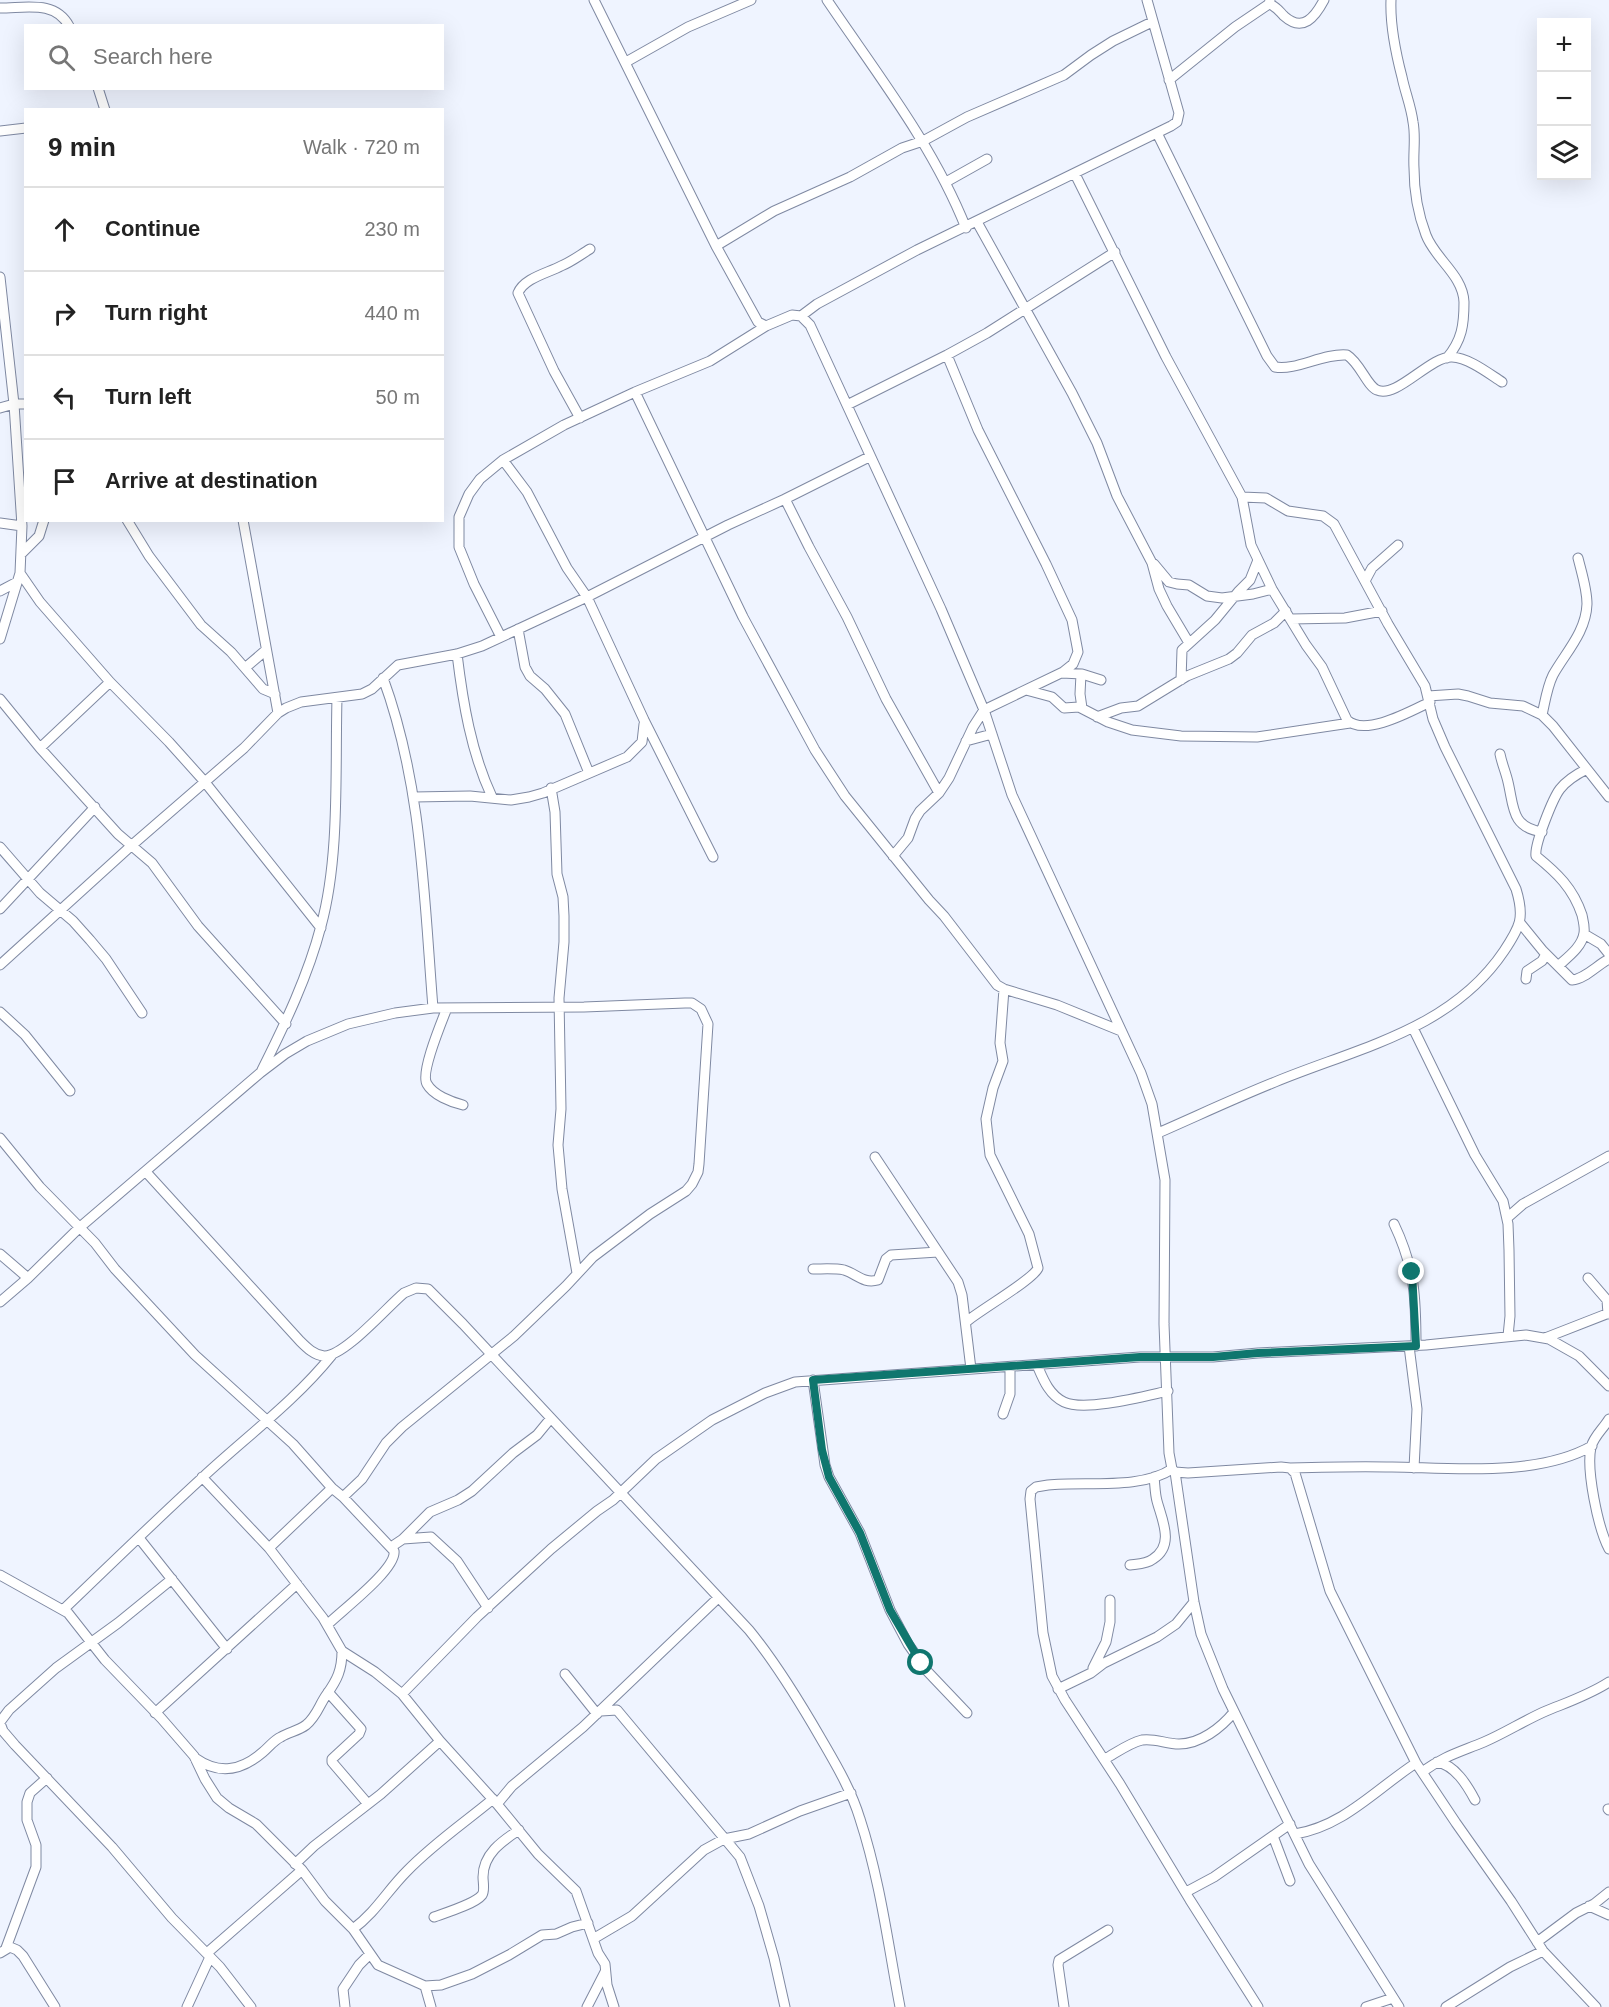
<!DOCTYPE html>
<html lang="en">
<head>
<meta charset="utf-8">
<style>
	:root { --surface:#fff; --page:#f6f6f6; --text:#222; --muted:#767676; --line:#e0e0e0 }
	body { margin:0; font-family:Helvetica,sans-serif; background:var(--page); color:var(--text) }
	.controls { position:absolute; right:18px; top:18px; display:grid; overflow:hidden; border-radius:0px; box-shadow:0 6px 24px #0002 }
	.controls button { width:54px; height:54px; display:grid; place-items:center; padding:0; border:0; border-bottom:2px solid var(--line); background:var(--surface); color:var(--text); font:30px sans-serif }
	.stop { position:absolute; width:18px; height:18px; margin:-14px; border:4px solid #0f766e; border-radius:50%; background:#fff }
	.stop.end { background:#0f766e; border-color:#fff; box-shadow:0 2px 6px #0008 }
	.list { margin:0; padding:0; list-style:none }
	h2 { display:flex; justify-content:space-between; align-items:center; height:78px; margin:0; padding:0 24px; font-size:26px }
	h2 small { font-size:20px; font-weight:400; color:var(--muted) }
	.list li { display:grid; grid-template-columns:39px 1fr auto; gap:18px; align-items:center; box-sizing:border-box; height:84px; padding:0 24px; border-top:2px solid var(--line) }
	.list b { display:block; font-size:22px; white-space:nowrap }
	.list em { font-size:20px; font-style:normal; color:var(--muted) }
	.icon { flex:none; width:33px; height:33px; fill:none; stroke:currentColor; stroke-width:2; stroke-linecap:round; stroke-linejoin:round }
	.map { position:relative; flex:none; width:1609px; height:2007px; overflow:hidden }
	.search { position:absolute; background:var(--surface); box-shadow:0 6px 24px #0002; left:24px; top:24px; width:420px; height:66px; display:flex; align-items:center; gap:15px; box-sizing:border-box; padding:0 21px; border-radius:0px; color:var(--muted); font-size:22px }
	.panel { position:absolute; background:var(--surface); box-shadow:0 6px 24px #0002; left:24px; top:108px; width:420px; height:414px; border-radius:0px }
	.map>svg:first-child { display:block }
</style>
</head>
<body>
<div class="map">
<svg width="1609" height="2007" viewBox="0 0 1609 2007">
	<rect width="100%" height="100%" fill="#eff4ff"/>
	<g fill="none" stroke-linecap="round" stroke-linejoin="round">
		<g stroke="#7f89a2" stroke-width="11">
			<path id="minor" d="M594,0L716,246L758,322L766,326L792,315L801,316L810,325L941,609L984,710L1012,795L1141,1073L1152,1104L1165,1180L1164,1324L1169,1453L1172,1469L1175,1472L1188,1473L1281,1467L1290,1468L1295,1473L1330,1591L1416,1763L1456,1823L1511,1901L1543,1951L1596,2007
				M827,0C877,74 933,145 966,228
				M1391,0C1390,24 1396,54 1402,77C1405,92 1411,106 1413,122C1416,137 1413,152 1414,168C1414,190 1418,214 1426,235C1435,259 1463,275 1464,302C1464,325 1462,340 1447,358
				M1269,4C1276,6 1279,11 1284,16C1303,33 1315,17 1324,0
				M0,8C26,8 55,0 69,26
				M626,62L688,27L751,0
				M1169,80L1235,27L1269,4L1270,0
				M98,88L105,110
				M0,131L26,128
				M1157,133L1267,356L1275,367C1296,371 1323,353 1347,355C1360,363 1367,386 1377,390C1397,399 1430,356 1452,357C1469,358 1488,373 1502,382
				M1075,174L1166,357L1242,497L1251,545L1272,589L1306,645L1322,667L1347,720C1365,737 1411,711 1430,702
				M946,182L987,159
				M977,222L1072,393L1097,443L1117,496L1152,563L1159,589L1167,606L1189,643
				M716,246L774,211L850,177L902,148L923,141L967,117L1064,75L1091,55L1113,41L1152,22
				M0,277L14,404L22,526L20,573L0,639
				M801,316L817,304L917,250L1171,126L1177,122L1179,113L1147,0
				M635,392L743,617L815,750L845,796L929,900L944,916L997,985L1004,989L1057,1005L1121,1031
				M847,405L947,355L987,333L1115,252
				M0,408L14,404H26
				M580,418L554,371L518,293C524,278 548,273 561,266C571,262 580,255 590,249
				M503,460L527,492L567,568L587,597L644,720L713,857
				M785,499L809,547L847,617L886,699L939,793
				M127,520L149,556L201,625L231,652L263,689L275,694
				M243,520L278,713
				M0,523L22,526
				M21,554L39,536L44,520
				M1154,564L1169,582L1177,584L1189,585L1207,596L1222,598L1253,594L1272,589
				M20,573L40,602L110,682L169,742L204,781L321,928
				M1365,581L1372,568L1398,545
				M0,591L17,582
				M1291,619L1345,618L1382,611
				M518,629L525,667L530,676L545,689L565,714L589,773
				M501,637L474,584L459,547V517L469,494L480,479L503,460L564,425L635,392L710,361L766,326
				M457,654C463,703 471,752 492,797
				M245,668L266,650
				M1062,673L1082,674L1101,680
				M1081,674L1080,694L1082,708
				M383,678C422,784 424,897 433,1008
				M1181,680L1182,650L1215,620L1238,592L1250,580L1258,560
				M1026,690L1052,697L1064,708L1079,707L1108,722L1132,730L1181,736L1257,737L1350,723
				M1428,696L1458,694L1468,696L1490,703L1523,706L1542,715L1553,726L1609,797
				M0,699L40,748L118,834L152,863L198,926L286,1024
				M1542,715C1545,702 1547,687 1553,675C1566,652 1586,632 1587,604C1587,589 1582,574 1578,558
				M1097,717L1121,708L1138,706L1187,676L1229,659L1237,653L1252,635L1274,623L1286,611
				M966,741L992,734
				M40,748L110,682
				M1500,754C1502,764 1506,773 1508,782C1514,807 1511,827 1542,832
				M551,788L555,812L557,874L563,897L564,916V942L559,998L561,1109L558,1145L562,1189L577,1273
				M414,797L470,796L511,800L529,797L543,793L627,757L642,742L644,724
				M0,847L40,893L73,921L90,940L106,959L142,1013
				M893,856L908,838L915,819L920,811L939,793L949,778L973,727L984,710L1063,672L1073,664L1078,652L1072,620L1046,564L978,430L947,355
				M0,909L95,807
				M1521,924L1543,951L1572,980C1585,979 1597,965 1609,959
				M1584,934L1601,944L1609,954
				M0,965L131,846L244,748L278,713L286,708L301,702L362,694L372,689L398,665L457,654L482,646L587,597L728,525L785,499L869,457
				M1558,966C1568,957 1582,947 1584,933C1585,927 1583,920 1582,915C1573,888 1557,873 1536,856C1534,845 1553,798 1560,789C1567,780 1577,774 1587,769
				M1526,979L1527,971L1542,961L1546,954
				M447,1008C442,1021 420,1073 427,1084C433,1095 451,1102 463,1105
				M0,1012L25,1035L70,1091
				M1413,1028L1475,1155L1503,1201L1508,1224L1509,1250L1510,1316L1508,1336
				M262,1070C285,1024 308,976 321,926C340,857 335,771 337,698
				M1158,1133C1197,1116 1235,1098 1275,1082C1357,1048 1451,1030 1504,951C1520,927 1525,918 1516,889L1445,747L1433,719L1425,686L1388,624L1334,524L1323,516L1288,511L1266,498L1242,497
				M0,1138L40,1187L95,1243L115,1269L195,1355L293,1444L332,1488L343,1497L394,1551C397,1569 341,1611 327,1625
				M875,1157L958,1282L962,1295L971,1369
				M146,1172L300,1341C307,1348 314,1355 324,1356C344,1357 387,1307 404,1293L416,1288L428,1289L463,1324L749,1630C776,1663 798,1699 820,1737C835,1763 851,1789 860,1819C880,1880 888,1944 900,2007
				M1507,1218L1523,1204L1609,1156
				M1394,1224C1415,1268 1416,1298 1416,1346
				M0,1254L28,1278
				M813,1269C823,1269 835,1268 844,1270C857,1274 863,1284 878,1280L886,1259L891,1255L938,1252
				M1588,1278L1607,1300L1608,1314
				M0,1302L28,1278L79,1228L260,1073L285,1054L307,1041L348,1024L395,1013L433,1008L584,1007L685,1003H692L701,1009L708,1024L699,1164L698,1172L692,1184L686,1191L650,1214L593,1257L566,1286L514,1336L402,1427L386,1443L362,1479L343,1497
				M966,1322C980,1310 1034,1279 1038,1268L1029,1234L990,1155L986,1119L993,1088L1003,1061L1000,1043L1004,989
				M1545,1338L1609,1313
				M1409,1346L1417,1409L1414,1468
				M1037,1365C1043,1379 1049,1395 1064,1402C1085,1412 1145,1396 1168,1391
				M813,1380L825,1465L829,1477L860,1533L890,1610L908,1644L927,1671L967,1713
				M1003,1414L1010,1394V1367
				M1609,1419C1603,1429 1594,1436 1591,1447C1586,1470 1598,1528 1609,1549
				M1290,1468C1324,1467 1358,1466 1392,1467C1453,1468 1537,1477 1592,1446
				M1172,1469C1141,1490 1085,1481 1048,1485L1036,1487L1031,1491L1030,1499L1043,1633L1052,1676L1065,1700L1120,1784L1190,1900L1258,2007
				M1175,1472L1194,1602L1201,1634L1223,1689L1309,1864L1399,2007
				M202,1477L269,1548L323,1618L342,1651L375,1672L402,1694L440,1741L497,1804L538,1854L576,1891L598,1953L605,1964L607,1985L614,2007
				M139,1538L227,1649
				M403,1539L431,1537L457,1561L488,1608
				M391,1547L403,1539L430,1512L458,1500L472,1491L513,1453L537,1435L551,1418
				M269,1548L332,1488
				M1130,1565C1137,1564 1147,1564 1153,1559C1175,1545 1162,1520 1157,1501C1155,1494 1155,1485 1154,1477
				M0,1575L68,1613L105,1660L161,1718L194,1756L205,1779L217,1798L229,1808L256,1824L302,1870L325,1901L353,1929L378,1965L425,1986L441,1985L472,1974L509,1955L542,1935L556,1934L572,1927L588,1923
				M64,1609C110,1565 156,1520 203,1477C246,1437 295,1401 332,1355
				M1093,1668L1106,1642L1110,1622V1600
				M565,1674L597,1714
				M1058,1689L1091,1673L1104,1663L1157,1637L1176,1624L1194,1602
				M328,1692L361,1729L359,1734L332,1759V1762L368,1804
				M402,1694L477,1617L551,1549L597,1511L613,1500L656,1459L712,1420L765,1393L795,1382L1140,1357H1213L1258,1353L1426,1345L1526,1335L1549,1339L1579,1356L1609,1386
				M601,1711L617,1710L740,1857L759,1906L774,1958L785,2007
				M155,1713L297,1584
				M0,1722L9,1710L56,1668L118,1623L172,1579
				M0,1723L3,1731L15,1745L112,1847L172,1918L220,1967L251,2007
				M195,1758C219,1775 241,1771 263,1752C269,1747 274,1740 281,1737C289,1732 298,1731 306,1725C317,1716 319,1705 327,1694C337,1680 342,1670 342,1651
				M1105,1759C1116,1753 1129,1743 1142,1740C1155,1738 1166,1744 1179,1744C1200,1744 1221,1728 1234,1712
				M1437,1762C1455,1765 1467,1785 1475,1800
				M1422,1772C1444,1756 1460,1752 1484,1742C1505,1733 1525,1720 1546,1711C1568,1702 1589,1695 1609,1682
				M497,1804L512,1786L583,1727L718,1598
				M1608,1809L1609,1810
				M1295,1834C1344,1826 1376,1789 1416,1763
				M1273,1836L1290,1881
				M295,1864L314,1846L381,1794L440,1741
				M1186,1892L1214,1877L1290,1824
				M1589,1906L1609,1915
				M434,1917C445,1913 475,1904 482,1895C485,1891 483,1882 483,1877C483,1854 502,1841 519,1830
				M353,1929C376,1912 387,1891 407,1871C433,1844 464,1823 493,1799
				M593,1939L632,1916L704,1850L724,1839L749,1834L800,1811L851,1793
				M1537,1942L1576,1913L1594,1904L1609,1892
				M6,1948L36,1867V1845L27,1820V1802L30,1793L47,1778
				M0,1953L10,1947L17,1950L23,1956L55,2007
				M207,1953L302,1870
				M425,1986L431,2007
				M187,2007L210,1957
				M345,2007L343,1989L359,1965L370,1954
				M587,2007L605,1972
				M1064,2007L1058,1965L1059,1960L1108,1930
				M1366,2007L1393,1998
				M1446,2007L1510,1967L1543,1951"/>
		</g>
		<use href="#minor" stroke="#fff" stroke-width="9"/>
	</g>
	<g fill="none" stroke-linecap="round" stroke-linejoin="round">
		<path stroke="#0f766e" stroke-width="8" d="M921,1663L890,1610L860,1533L829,1477L822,1450L813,1380L1140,1357H1213L1258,1353L1416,1346L1412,1272"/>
	</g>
</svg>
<div class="controls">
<button>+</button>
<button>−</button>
<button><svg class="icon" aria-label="layers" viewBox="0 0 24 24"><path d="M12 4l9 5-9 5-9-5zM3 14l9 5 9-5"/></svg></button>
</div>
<div class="stop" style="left:921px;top:1663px"></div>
<div class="stop end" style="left:1412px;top:1272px"></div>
<div class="search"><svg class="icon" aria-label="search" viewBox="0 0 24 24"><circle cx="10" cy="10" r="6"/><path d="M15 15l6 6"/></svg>Search here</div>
<section class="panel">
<h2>9 min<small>Walk · 720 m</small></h2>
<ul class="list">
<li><svg class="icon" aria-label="ahead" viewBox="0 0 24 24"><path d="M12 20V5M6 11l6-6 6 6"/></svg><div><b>Continue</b></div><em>230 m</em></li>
<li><svg class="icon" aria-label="right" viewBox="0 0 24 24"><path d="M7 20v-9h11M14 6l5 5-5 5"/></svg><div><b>Turn right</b></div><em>440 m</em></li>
<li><svg class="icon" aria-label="left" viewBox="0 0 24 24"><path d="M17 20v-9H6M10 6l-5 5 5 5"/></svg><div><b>Turn left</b></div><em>50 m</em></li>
<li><svg class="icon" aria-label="arrive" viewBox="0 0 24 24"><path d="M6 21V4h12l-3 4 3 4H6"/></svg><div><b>Arrive at destination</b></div></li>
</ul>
</section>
</div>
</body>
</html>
